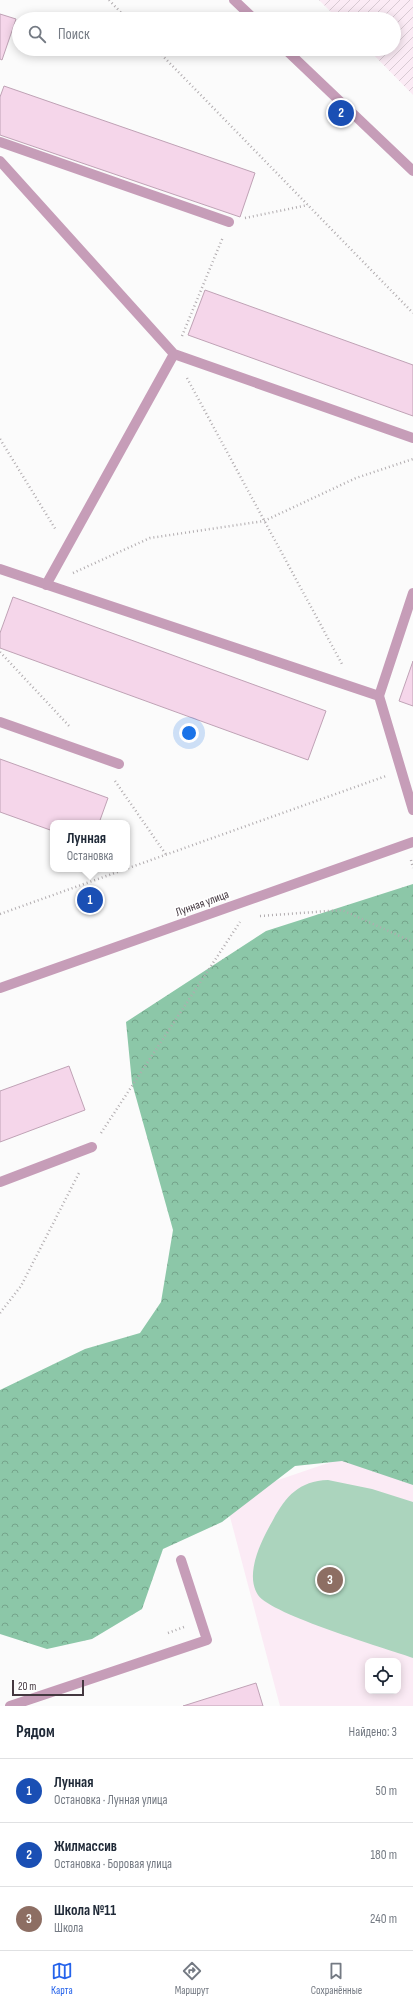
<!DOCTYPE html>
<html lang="ru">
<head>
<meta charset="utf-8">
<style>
	:root { --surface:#fff; --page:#f2f2f3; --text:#1f2937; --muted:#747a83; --line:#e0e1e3; --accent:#2563eb }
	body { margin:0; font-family:"Sofia Sans Condensed",sans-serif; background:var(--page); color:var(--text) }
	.controls { position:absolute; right:12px; bottom:12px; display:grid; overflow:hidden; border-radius:8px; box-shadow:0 2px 10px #0003 }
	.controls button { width:36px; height:36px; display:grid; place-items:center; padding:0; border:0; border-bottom:1px solid var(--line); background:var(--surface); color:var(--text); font:20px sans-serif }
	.scale { position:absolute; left:12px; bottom:10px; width:72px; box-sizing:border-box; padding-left:4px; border:2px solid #443840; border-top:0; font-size:11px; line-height:14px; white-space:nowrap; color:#443840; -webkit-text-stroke:3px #fff; paint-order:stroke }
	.you { position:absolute; left:189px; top:733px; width:14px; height:14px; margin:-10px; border:3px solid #fff; border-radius:50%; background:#1a73e8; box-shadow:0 0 0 6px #1a73e833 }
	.badge { display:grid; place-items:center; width:26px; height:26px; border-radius:50%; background:var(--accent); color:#fff; font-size:13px; font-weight:700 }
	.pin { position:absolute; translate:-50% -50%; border:2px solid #fff; box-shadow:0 1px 4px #0006 }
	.popup { position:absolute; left:50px; top:820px; width:80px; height:52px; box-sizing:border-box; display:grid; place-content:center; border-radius:8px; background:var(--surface); filter:drop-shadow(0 1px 3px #0005); font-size:13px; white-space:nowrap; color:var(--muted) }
	.popup b { font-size:15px; color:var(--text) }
	.popup::after { content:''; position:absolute; left:50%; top:100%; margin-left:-8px; border:8px solid transparent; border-top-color:var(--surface) }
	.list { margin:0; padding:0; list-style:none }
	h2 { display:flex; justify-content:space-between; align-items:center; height:52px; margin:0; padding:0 16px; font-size:17px }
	h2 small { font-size:13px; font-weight:400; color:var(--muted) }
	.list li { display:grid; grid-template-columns:26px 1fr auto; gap:12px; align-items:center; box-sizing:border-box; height:64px; padding:0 16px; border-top:1px solid var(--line) }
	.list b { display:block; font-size:15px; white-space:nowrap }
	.list p { margin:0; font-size:13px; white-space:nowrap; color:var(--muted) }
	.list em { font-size:13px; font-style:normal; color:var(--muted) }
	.icon { flex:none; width:22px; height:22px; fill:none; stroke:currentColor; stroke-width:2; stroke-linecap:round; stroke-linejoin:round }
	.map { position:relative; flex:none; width:413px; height:1706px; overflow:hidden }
	.search { position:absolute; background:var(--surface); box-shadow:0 2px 10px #0003; left:12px; right:12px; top:12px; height:44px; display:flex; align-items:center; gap:10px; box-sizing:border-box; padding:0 14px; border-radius:22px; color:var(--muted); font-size:15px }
	.sheet { height:244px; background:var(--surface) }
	nav { display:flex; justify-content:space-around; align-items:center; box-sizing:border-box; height:56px; border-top:1px solid var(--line); background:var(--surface); font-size:11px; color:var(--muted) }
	nav a { display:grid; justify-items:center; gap:2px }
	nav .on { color:var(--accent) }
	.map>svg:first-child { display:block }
</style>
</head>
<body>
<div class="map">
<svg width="413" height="1706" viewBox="0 0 413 1706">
	<defs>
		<pattern id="industrial-furrows" width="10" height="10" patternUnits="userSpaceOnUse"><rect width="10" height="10" fill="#fbebf5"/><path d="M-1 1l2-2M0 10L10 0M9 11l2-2" fill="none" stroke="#d8cad3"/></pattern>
		<pattern id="forest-crowns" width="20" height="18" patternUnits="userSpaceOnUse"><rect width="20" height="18" fill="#8cc7a8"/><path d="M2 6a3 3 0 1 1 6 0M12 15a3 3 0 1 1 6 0" fill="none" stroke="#74a38a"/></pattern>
	</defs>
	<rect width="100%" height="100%" fill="#fbfbfb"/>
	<path fill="#fbebf5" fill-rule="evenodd" d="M413,1434V1706H280L225,1498ZM368,1661H398V1691H368Z"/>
	<path fill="url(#industrial-furrows)" d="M319,0H413V95L368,49H394V19H338Z"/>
	<path fill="#abd4bd" d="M328,1480L372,1489L413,1502V1658C385,1648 272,1615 258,1595C244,1574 262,1539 273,1520C286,1496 299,1481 328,1480Z"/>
	<path fill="url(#forest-crowns)" d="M413,884V1485L342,1461L295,1466L222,1522L163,1549L142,1609L92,1639L47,1649L0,1634V1390L85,1349L140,1333L161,1302L173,1230L132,1083L126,1022L266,931Z"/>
	<path fill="#f5d6ea" stroke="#bfa2b5" d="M0,14L16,19L2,60L0,59Z
		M4,86L255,173L240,217L0,135V97Z
		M205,290L413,365V416L188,335Z
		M13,597L326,711L308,760L0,648V633Z
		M413,661V706L399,701Z
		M0,759L108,798L99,823H53V831L0,812Z
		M69,1066L85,1110L0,1142V1091Z
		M256,1683L263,1706H183Z"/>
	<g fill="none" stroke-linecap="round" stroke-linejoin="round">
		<path stroke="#b1acaf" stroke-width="2.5" stroke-dasharray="1 3" stroke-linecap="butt" d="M109,0L127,19
			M156,49L413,313
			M245,218L308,205
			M182,336L223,237
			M187,378L343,666
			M0,439L56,530
			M73,573L150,538L264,521L356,478L413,459
			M0,652L71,728
			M115,781L167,856
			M411,860L413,868
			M0,914L386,776
			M260,916L342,910L413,942
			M101,1133L240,922
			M0,1313L21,1286L80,1171
			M168,1633L184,1627"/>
		<path stroke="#c69db8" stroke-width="10" d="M0,142L229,222
			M0,161L174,354L413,438
			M0,569L379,696L413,810
			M46,585L174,354
			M379,696L413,593
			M0,722L119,764
			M0,1182L92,1147
			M10,1706L207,1640L181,1560"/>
		<path stroke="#c69db8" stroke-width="10" d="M234,0L254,19
			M285,49L413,171
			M0,988L413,842"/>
	</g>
	<g text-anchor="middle" stroke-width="3.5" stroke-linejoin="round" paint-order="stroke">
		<g font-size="12" fill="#443840" stroke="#fff">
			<text transform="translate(202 903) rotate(-20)" y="4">Лунная улица</text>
		</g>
	</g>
</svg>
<div class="controls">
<button><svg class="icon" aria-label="locate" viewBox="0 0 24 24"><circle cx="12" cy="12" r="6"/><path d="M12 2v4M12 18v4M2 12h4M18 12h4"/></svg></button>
</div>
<div class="scale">20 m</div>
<div class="you"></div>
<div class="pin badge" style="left:90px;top:900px;background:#1a4fb4">1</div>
<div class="popup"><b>Лунная</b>Остановка</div>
<div class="pin badge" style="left:341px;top:113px;background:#1a4fb4">2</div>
<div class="pin badge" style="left:330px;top:1580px;background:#8d6e63">3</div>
<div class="search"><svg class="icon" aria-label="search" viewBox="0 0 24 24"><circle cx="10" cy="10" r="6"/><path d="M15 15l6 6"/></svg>Поиск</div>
</div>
<section class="sheet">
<h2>Рядом<small>Найдено: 3</small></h2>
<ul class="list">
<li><span class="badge" style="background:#1a4fb4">1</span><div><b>Лунная</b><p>Остановка · Лунная улица</p></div><em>50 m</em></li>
<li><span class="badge" style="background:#1a4fb4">2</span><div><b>Жилмассив</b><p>Остановка · Боровая улица</p></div><em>180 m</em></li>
<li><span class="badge" style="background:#8d6e63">3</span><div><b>Школа №11</b><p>Школа</p></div><em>240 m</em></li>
</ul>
</section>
<nav>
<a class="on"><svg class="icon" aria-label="map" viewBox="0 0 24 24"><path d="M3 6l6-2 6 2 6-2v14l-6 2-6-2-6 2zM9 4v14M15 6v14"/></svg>Карта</a>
<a><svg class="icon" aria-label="directions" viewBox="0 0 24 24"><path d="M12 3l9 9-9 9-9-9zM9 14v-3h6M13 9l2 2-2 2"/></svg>Маршрут</a>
<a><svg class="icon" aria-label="saved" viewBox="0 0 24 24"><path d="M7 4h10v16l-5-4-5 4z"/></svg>Сохранённые</a>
</nav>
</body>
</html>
